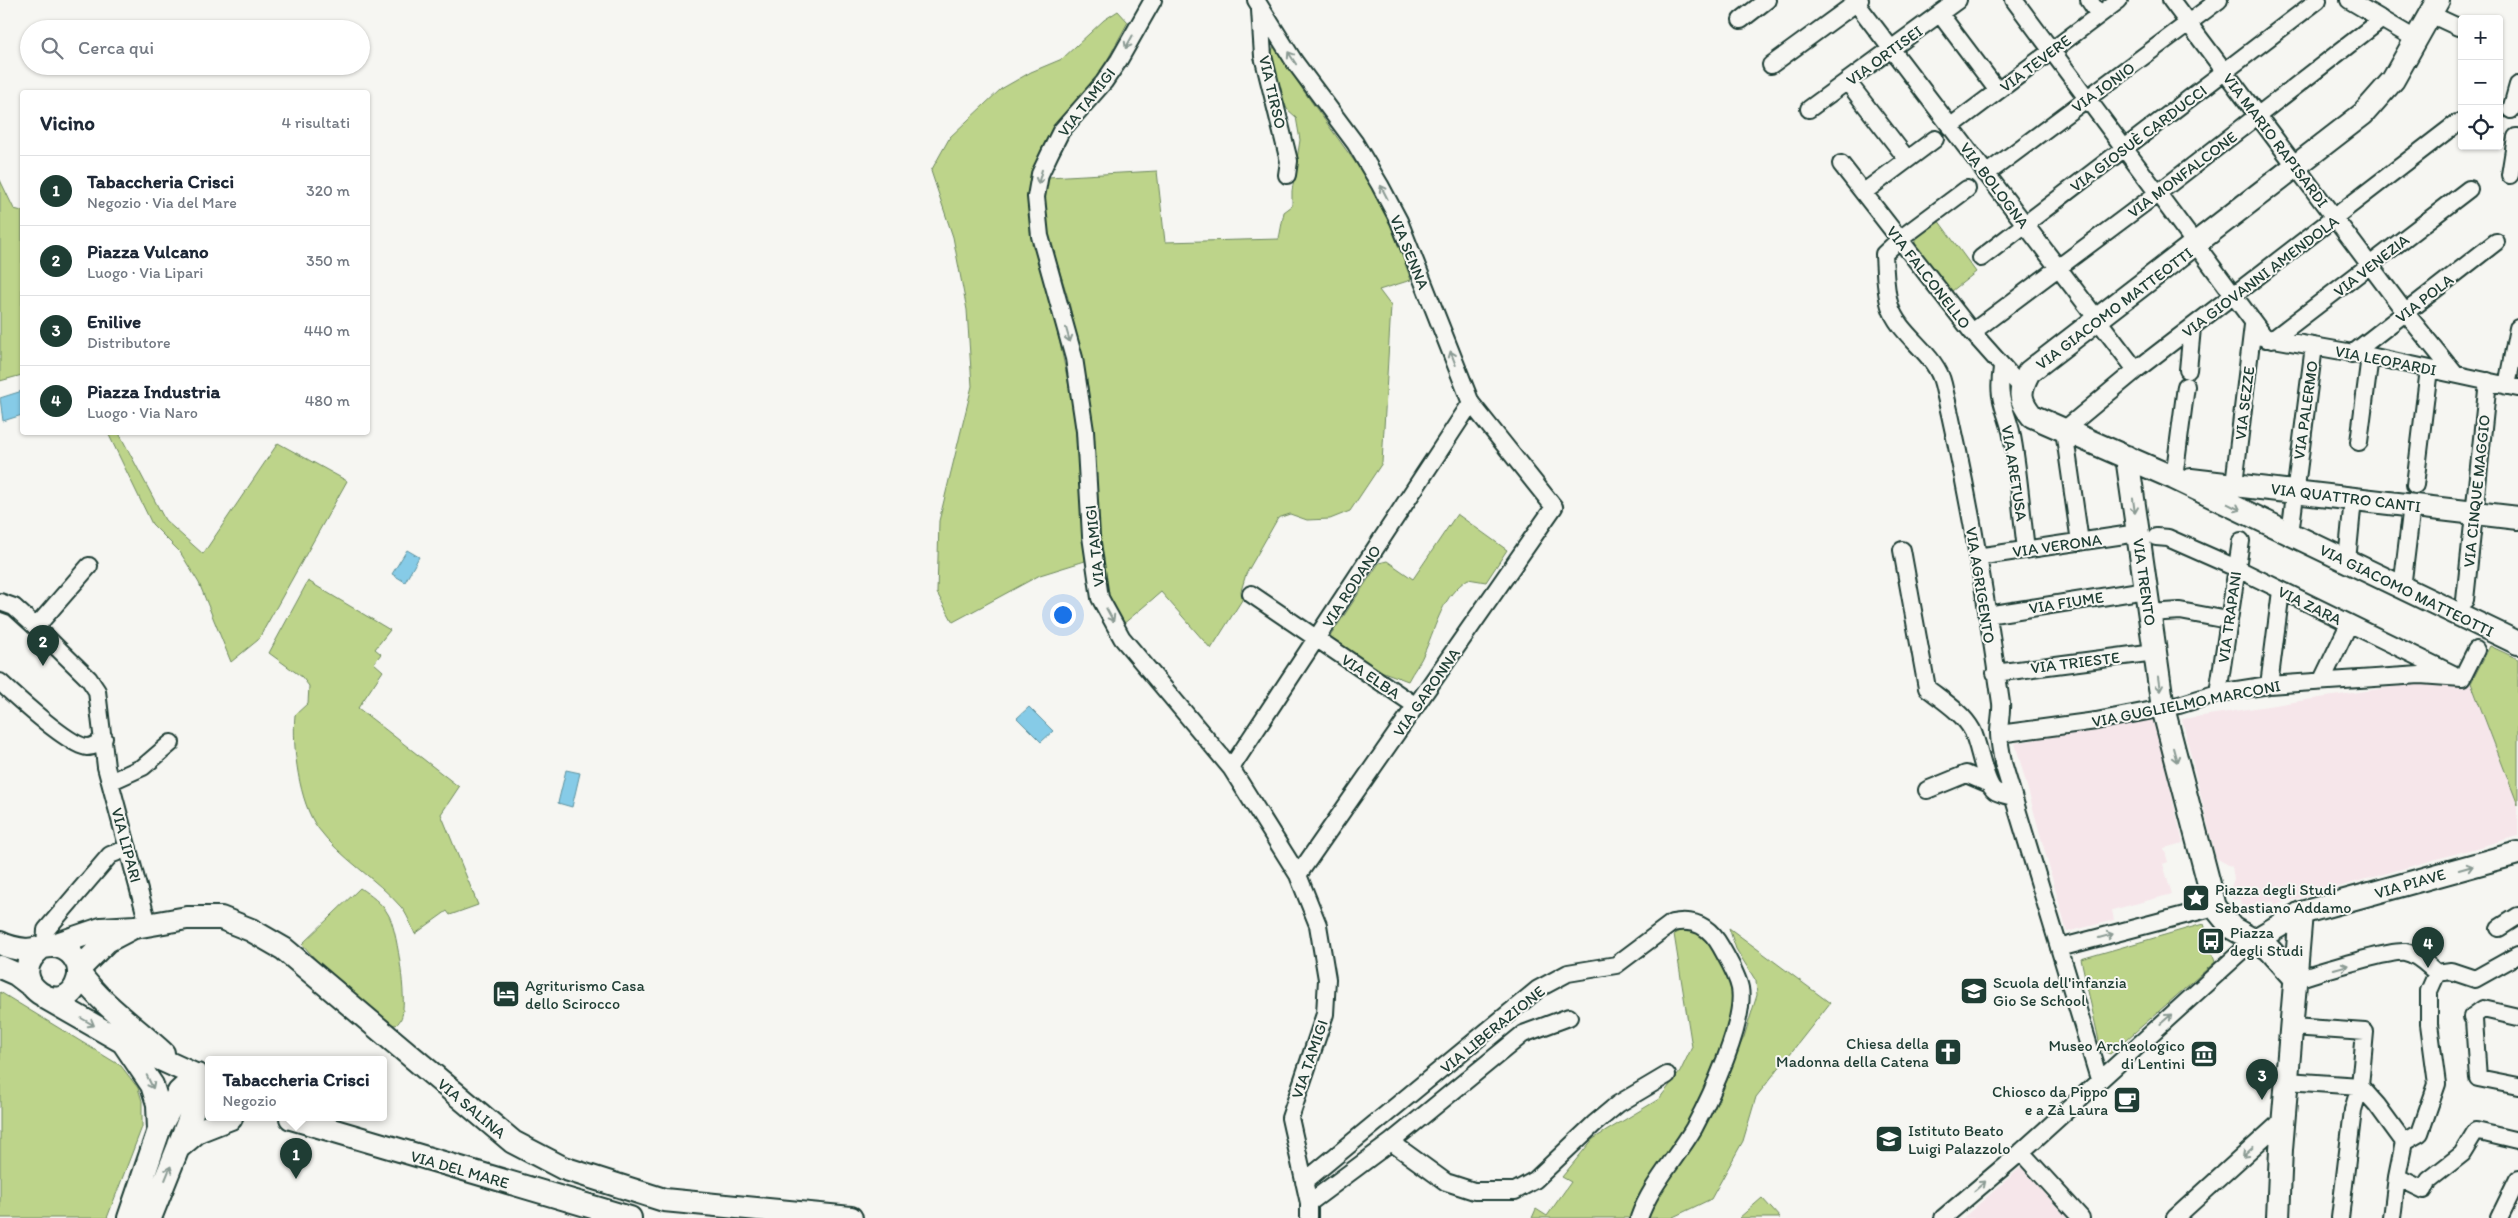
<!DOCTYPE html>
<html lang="it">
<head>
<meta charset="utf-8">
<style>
	:root { --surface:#fff; --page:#f2f2f3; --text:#1f2937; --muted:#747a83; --line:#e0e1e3; --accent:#1f3d34 }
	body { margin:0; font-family:Itim,sans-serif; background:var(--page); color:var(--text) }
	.controls { position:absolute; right:15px; top:15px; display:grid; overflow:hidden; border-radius:5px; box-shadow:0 1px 4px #0004 }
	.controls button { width:45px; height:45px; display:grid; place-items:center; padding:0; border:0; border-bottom:1px solid var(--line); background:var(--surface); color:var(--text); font:25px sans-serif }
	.you { position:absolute; left:1062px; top:614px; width:18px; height:18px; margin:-12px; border:4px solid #fff; border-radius:50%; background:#1a73e8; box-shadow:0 0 0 8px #1a73e833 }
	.badge { display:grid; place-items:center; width:32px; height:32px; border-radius:50%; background:var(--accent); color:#fff; font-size:16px; font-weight:700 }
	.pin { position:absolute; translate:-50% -41px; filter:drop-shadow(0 1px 2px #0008) }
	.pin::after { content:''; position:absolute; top:26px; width:18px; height:15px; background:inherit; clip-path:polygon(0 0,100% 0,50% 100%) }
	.popup { position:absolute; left:205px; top:1056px; width:182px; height:65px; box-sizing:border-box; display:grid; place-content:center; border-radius:5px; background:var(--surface); filter:drop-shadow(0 1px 4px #0005); font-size:16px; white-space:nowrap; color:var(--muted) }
	.popup b { font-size:19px; color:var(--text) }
	.popup::after { content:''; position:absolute; left:50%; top:100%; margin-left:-10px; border:10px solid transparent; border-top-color:var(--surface) }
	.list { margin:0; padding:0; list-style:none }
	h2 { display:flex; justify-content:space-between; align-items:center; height:65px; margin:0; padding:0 20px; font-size:21px }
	h2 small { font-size:16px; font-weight:400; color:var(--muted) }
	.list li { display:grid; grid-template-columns:32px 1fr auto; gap:15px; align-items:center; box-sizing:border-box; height:70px; padding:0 20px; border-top:1px solid var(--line) }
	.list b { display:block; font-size:19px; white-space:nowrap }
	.list p { margin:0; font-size:16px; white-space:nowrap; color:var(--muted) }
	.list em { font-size:16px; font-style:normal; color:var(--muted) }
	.icon { flex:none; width:28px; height:28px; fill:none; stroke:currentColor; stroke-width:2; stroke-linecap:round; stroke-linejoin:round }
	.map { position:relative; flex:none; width:2518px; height:1218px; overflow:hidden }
	.search { position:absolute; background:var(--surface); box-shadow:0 1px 4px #0004; left:20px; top:20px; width:350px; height:55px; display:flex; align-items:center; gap:12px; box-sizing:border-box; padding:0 18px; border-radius:28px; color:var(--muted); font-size:19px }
	.panel { position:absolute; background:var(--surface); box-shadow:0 1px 4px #0004; left:20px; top:90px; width:350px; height:345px; border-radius:5px }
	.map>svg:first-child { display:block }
</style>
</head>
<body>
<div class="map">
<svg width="2518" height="1218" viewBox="0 0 2518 1218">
	<rect width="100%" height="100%" fill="#f6f6f2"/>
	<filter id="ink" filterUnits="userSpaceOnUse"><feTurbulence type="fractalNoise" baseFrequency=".02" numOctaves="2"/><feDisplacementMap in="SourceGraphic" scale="10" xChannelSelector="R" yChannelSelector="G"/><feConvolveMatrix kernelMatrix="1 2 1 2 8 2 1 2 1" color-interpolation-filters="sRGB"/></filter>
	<g filter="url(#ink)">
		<path fill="#f6e6ea" d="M2471,683L2518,805V836L2275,905L2273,901L2243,910L2240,899L2233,900L2230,889L2234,879L2232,867L2216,858L2182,719L2412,684L2464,687Z
			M2154,719L2183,843L2164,848L2168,862L2163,864L2172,894L2112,910L2114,920L2067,932L2015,743Z
			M2021,1167L2067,1218H1963Z"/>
		<path fill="#bdd48a" stroke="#6e885f" d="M1118,11L1128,22L1097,79L1049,136L1039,158L1029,191L1033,241L1058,334L1074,410L1085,561L1040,575L953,622L937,593L939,521L972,386L967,310L953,237L931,171L950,137L1001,89L1031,72L1062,59L1104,20Z
			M1275,45L1303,90L1365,176L1386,212L1411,280L1379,290L1391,306L1382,463L1350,511L1330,519L1307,520L1290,514L1278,518L1246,574L1241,591L1242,600L1211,649L1161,592L1122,625L1106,595L1102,581L1088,387L1068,298L1050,241L1044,202L1048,177L1157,171L1165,242L1279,239L1284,212L1292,206V191L1300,140L1296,117L1287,109L1278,87L1271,52Z
			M0,180L14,209L22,211V375L0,381Z
			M1938,220L1976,272L1952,291L1915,246V239Z
			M108,433H119L165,520L203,554L278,443L347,481L258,640L231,662L199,583L180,552L152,524Z
			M1457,514L1507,550L1486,582L1468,579C1442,596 1437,624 1425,651C1421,662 1413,671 1408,681L1378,670L1329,638L1379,563L1387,561L1413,579Z
			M308,581L390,630L375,649L381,654L374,663L383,671L358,708L459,787L441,814L478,905L450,915L447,911L415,934C411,925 407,914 401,907C376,878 341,859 318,828C299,803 292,746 295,715L308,703L309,686L302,677L269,653Z
			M2490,646L2518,659V805L2471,683Z
			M360,888C370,895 382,903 388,914C397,928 405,991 403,1008C403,1015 401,1021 396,1025L391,1024L332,978L302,944Z
			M2203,924L2215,962L2110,1054L2101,1050L2081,959Z
			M1729,928L1830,1003L1756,1097L1743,1141L1711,1199L1671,1218H1649L1652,1206L1706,1117L1744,1037L1757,995L1756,981L1736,949Z
			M1681,930C1700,930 1705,939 1716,954C1746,994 1727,1043 1709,1083C1703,1095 1699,1107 1693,1118C1672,1152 1646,1182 1630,1218H1532L1536,1209L1547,1216L1571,1182L1562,1177L1593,1139L1659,1099L1680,1072L1692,1047L1674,934Z
			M0,992L121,1066L138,1088L142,1101V1127L107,1218H0Z
			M1762,1198L1780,1218H1739Z"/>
		<path fill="#86cbe7" stroke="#5d929f" d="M22,391V415L3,421L0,398Z
			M407,550L419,557L405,582L392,574Z
			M1029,707L1053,731L1041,742L1017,718Z
			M566,770L580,773L572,807L558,803Z"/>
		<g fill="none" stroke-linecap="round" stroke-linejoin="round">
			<g stroke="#1f3d34" stroke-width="20">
				<path id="street" d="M1153,0L1119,60L1104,82L1061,131L1050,153L1040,174L1036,197L1040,236L1074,358L1085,431L1091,536L1100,598L1122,638L1231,768L1298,875L1318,925L1327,979L1325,1014L1290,1118L1309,1203V1218
					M1256,0L1294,61L1355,143L1380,185L1399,221L1471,403L1554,507L1298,875
					M1854,0L2136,370
					M2014,0L2266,339
					M2089,0L2099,15
					M2171,0L2405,312L2455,374
					M2349,0L2417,40
					M1260,10L1263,56L1289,161L1287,175
					M1940,14L1998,91
					M2430,14L2458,27
					M1741,20L1767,0
					M1771,65L1860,0
					M1847,81L1907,159
					M1809,109L1958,0
					M2511,110L2518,85
					M1950,127L2119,0
					M1841,164L1972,332L2021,387
					M1986,174L2219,0
					M2510,175L2516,137H2518
					M1967,189L1900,239L1884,254C1885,271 1885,290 1890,306C1899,336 1936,353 1943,384C1968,489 1986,597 2001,703C2002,713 1999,723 1999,733C1999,743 2002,754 2003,763L2099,1079
					M1864,192L1935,139
					M1981,258L2318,0
					M1979,327L2158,193L2382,19
					M2257,336L2370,356L2518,388
					M2272,340L2469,189
					M2352,354L2496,242
					M2002,368C1997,399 2004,404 2011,431C2019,470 2021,511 2026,549
					M2188,370L2192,328
					M2507,386L2518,328
					M2359,442L2370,356
					M2174,478L2186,386
					M2234,484L2253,325
					M2415,485L2429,369
					M2290,534L2314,346
					M2156,537L2168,538L2236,568L2453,674
					M2080,542L2064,430L2136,370L2457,123
					M1902,550L1927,688C1942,700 1963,713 1972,730C1980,746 1984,783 1995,791C1999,794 2007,795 2013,797
					M1977,557L2138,533
					M2347,561L2353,499
					M2402,588L2412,505
					M1251,594L1416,706
					M2465,600L2488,381
					M0,602L14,607L36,627L89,679L97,691L106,767L148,924
					M2149,613L2180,611L2228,620
					M1987,615L2146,590
					M36,627L89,566
					M1995,673L2155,652
					M2322,680L2349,624
					M0,682C15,696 69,746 87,747C95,747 99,742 104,738
					M2269,685L2281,591
					M2218,693L2241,541
					M1999,734L2096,721L2179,705L2218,693L2269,685L2420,675L2462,678L2476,650
					M1231,768L1471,403
					M110,782L143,767L171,743
					M1927,790L1966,774L1987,783
					M2499,928L2518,916
					M45,947L46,930L110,855L128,848
					M2059,948L2215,907
					M2437,973L2451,971L2475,979L2518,955
					M2296,979C2317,973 2388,950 2405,952C2418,954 2428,966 2437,973
					M2518,1017L2483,1009L2472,1017L2474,1020L2478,1078L2518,1086
					M2292,1027L2365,1032L2360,1086L2377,1105L2404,1142L2397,1177L2392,1218
					M2287,1081L2360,1086L2353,1110L2340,1218
					M1391,1142L1523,1034L1569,1017
					M2404,1142L2420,1133L2437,1084L2429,1024V991L2437,973
					M2021,1152L2081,1218
					M2397,1177L2424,1190L2429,1180L2462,1154L2476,1131L2518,1141
					M1304,1182L1538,989L1568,973L1616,965L1672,923C1695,918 1710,927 1721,947C1728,960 1737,974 1740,988C1746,1022 1710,1098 1694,1128C1676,1159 1651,1184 1639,1218
					M1309,1203L1391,1142L1446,1182L1474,1191H1515L1535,1180L1594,1124L1618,1104L1667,1075
					M1943,1218L2021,1152L2252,942
					M2175,1218L2284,1119
					M2499,1218L2518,1179"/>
			</g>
			<g stroke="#1f3d34" stroke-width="26">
				<path id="secondary" d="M2438,0L2393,80L2363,114L2029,372C2019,391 2018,399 2032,416L2174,478L2518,643
					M2127,457L2163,708L2215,907L2232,928L2269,949L2296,979
					M2191,480L2518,518
					M2252,942L2301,913L2518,853
					M0,943C8,947 17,949 26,950C35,950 43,946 52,946C70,946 83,964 78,980C66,1023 0,982 40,949
					M51,946L101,929L135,927L187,918H221L251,930L284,949L513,1142L563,1168L664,1200L851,1218
					M0,967L16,974L29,984
					M79,969L107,941L130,929
					M79,973C102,1005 135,1027 163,1053
					M46,998L123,1042L208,1081
					M123,1042L152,1085L158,1104L159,1130L129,1218
					M291,1118L630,1218
					M159,1129L179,1092L197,1075
					M179,1145L197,1100V1075
					M150,1218L178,1148L198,1131L231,1118
					M2278,1218L2281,1149L2301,913"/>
			</g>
			<use href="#street" stroke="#f6f6f2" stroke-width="16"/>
			<use href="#secondary" stroke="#f6f6f2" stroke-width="22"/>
		</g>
		<defs><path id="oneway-shaft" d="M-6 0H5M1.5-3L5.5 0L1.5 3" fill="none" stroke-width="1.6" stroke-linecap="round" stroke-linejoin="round" transform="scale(1.25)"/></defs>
		<g stroke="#8a9a93">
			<use href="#oneway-shaft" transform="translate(1129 42) rotate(119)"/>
			<use href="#oneway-shaft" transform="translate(1292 58) rotate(-123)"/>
			<use href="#oneway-shaft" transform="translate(1040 177) rotate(105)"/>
			<use href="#oneway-shaft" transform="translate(1384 192) rotate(-117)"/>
			<use href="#oneway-shaft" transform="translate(1068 335) rotate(74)"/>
			<use href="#oneway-shaft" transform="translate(1453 358) rotate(-111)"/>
			<use href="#oneway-shaft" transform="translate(2134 506) rotate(82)"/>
			<use href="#oneway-shaft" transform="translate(2234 507) rotate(26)"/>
			<use href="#oneway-shaft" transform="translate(1110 615) rotate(61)"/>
			<use href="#oneway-shaft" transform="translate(2159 684) rotate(82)"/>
			<use href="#oneway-shaft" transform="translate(2175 755) rotate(75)"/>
			<use href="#oneway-shaft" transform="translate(2466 868) rotate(-16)"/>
			<use href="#oneway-shaft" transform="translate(2106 936) rotate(-15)"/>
			<use href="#oneway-shaft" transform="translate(2341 967) rotate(-15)"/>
			<use href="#oneway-shaft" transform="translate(2166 1019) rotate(-41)"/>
			<use href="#oneway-shaft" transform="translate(88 1022) rotate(30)"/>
			<use href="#oneway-shaft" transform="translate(150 1082) rotate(64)"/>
			<use href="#oneway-shaft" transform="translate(2248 1152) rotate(137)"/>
			<use href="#oneway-shaft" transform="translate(168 1173) rotate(-68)"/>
			<use href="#oneway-shaft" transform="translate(1980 1186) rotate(-41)"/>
		</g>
	</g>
	<defs>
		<g id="sight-square" transform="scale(1.4375)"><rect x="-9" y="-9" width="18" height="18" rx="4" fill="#1f3d34" stroke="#f6f6f2"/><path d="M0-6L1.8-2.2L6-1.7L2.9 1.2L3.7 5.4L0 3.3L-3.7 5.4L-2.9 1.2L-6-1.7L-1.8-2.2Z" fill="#fff"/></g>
		<g id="bus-square" transform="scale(1.4375)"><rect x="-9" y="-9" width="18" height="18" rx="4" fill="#1f3d34" stroke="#f6f6f2"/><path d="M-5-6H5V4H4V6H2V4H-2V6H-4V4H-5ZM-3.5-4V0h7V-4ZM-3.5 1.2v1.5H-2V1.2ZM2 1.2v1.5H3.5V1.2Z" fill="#fff"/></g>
		<g id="school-square" transform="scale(1.4375)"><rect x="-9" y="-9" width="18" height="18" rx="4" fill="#1f3d34" stroke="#f6f6f2"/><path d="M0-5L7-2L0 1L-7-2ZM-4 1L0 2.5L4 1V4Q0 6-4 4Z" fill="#fff"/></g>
		<g id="hotel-square" transform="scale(1.4375)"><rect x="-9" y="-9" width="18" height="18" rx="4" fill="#1f3d34" stroke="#f6f6f2"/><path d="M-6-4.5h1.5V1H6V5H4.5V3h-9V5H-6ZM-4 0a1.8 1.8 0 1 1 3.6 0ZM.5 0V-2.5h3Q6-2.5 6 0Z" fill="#fff"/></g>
		<g id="church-square" transform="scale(1.4375)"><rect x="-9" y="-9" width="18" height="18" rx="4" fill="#1f3d34" stroke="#f6f6f2"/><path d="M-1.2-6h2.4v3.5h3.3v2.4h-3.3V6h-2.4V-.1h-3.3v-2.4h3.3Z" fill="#fff"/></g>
		<g id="museum-square" transform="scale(1.4375)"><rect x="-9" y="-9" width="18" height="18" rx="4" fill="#1f3d34" stroke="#f6f6f2"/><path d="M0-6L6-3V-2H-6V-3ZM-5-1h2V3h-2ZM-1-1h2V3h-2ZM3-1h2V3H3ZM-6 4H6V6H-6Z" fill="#fff"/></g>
		<g id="cafe-square" transform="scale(1.4375)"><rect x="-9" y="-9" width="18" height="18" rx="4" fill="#1f3d34" stroke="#f6f6f2"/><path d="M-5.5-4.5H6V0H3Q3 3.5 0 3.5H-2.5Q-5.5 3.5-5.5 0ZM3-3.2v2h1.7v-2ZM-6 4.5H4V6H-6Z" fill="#fff"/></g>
	</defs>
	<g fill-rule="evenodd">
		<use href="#sight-square" x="2196" y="898"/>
		<use href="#bus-square" x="2211" y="941"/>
		<use href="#school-square" x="1974" y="991"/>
		<use href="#hotel-square" x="506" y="994"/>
		<use href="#church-square" x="1948" y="1052"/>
		<use href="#museum-square" x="2204" y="1054"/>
		<use href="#cafe-square" x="2127" y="1100"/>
		<use href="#school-square" x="1889" y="1139"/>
	</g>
	<g text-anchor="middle" stroke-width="4" stroke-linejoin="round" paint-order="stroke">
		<g font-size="16" fill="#1f3d34" stroke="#f6f6f2">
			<text transform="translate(1884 55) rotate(-36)" y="6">VIA ORTISEI</text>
			<text transform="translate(2035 63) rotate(-37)" y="6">VIA TEVERE</text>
			<text transform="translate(2103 87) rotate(-36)" y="6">VIA IONIO</text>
			<text transform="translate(1273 92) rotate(77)" y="6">VIA TIRSO</text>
			<text transform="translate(1086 102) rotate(-52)" y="6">VIA TAMIGI</text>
			<text transform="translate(2138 138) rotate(-37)" y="6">VIA GIOSUÈ CARDUCCI</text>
			<text transform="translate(2276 140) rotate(53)" y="6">VIA MARIO RAPISARDI</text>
			<text transform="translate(2182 174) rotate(-37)" y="6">VIA MONFALCONE</text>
			<text transform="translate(1995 185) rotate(53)" y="6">VIA BOLOGNA</text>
			<text transform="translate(1410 252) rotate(68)" y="6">VIA SENNA</text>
			<text transform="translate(2371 265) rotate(-38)" y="6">VIA VENEZIA</text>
			<text transform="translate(2260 276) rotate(-37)" y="6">VIA GIOVANNI AMENDOLA</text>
			<text transform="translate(1929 277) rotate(52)" y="6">VIA FALCONELLO</text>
			<text transform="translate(2424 298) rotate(-38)" y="6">VIA POLA</text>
			<text transform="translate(2114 308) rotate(-37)" y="6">VIA GIACOMO MATTEOTTI</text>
			<text transform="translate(2386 360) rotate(11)" y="6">VIA LEOPARDI</text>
			<text transform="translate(2244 403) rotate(-83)" y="6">VIA SEZZE</text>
			<text transform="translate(2305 410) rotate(-82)" y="6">VIA PALERMO</text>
			<text transform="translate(2015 473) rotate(81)" y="6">VIA ARETUSA</text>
			<text transform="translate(2476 491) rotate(-84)" y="6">VIA CINQUE MAGGIO</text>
			<text transform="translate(2346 497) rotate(7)" y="6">VIA QUATTRO CANTI</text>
			<text transform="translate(2057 545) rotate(-8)" y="6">VIA VERONA</text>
			<text transform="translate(1094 546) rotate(-96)" y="6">VIA TAMIGI</text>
			<text transform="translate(2145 582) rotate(82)" y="6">VIA TRENTO</text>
			<text transform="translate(1981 585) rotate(81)" y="6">VIA AGRIGENTO</text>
			<text transform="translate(1351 586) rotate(-57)" y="6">VIA RODANO</text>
			<text transform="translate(2407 590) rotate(26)" y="6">VIA GIACOMO MATTEOTTI</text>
			<text transform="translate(2066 602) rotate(-9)" y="6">VIA FIUME</text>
			<text transform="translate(2310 605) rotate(26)" y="6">VIA ZARA</text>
			<text transform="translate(2229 617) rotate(-82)" y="6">VIA TRAPANI</text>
			<text transform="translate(2075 662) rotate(-7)" y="6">VIA TRIESTE</text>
			<text transform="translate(1371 676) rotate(34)" y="6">VIA ELBA</text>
			<text transform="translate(1426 692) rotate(-55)" y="6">VIA GARONNA</text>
			<text transform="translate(2186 703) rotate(-11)" y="6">VIA GUGLIELMO MARCONI</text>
			<text transform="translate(127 845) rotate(75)" y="6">VIA LIPARI</text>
			<text transform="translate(2410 883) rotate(-16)" y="6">VIA PIAVE</text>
			<text transform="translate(1492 1029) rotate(-39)" y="6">VIA LIBERAZIONE</text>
			<text transform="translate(1309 1059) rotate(-71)" y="6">VIA TAMIGI</text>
			<text transform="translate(472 1108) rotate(40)" y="6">VIA SALINA</text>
			<text transform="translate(460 1169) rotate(16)" y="6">VIA DEL MARE</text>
		</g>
		<g font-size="16" fill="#1f3d34" stroke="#f6f6f2" text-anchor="start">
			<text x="2215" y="895">Piazza degli Studi<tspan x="2215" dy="18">Sebastiano Addamo</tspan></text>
			<text x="2230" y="938">Piazza<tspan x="2230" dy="18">degli Studi</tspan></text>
			<text x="1993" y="988">Scuola dell'infanzia<tspan x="1993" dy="18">Gio Se School</tspan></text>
			<text x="525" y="991">Agriturismo Casa<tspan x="525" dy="18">dello Scirocco</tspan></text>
			<text x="1929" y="1049" text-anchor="end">Chiesa della<tspan x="1929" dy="18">Madonna della Catena</tspan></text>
			<text x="2185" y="1051" text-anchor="end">Museo Archeologico<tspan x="2185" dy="18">di Lentini</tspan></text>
			<text x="2108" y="1097" text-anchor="end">Chiosco da Pippo<tspan x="2108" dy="18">e a Zà Laura</tspan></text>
			<text x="1908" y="1136">Istituto Beato<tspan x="1908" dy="18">Luigi Palazzolo</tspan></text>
		</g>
	</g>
</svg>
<div class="controls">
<button>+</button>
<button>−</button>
<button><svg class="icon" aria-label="locate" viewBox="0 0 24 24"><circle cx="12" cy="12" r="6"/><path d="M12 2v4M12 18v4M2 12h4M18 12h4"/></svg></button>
</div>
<div class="you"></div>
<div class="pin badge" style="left:296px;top:1179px">1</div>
<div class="popup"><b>Tabaccheria Crisci</b>Negozio</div>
<div class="pin badge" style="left:43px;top:666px">2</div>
<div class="pin badge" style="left:2262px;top:1100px">3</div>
<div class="pin badge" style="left:2428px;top:968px">4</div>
<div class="search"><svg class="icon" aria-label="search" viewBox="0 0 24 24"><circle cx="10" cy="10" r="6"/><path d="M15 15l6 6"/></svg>Cerca qui</div>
<section class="panel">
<h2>Vicino<small>4 risultati</small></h2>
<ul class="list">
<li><span class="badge">1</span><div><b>Tabaccheria Crisci</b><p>Negozio · Via del Mare</p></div><em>320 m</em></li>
<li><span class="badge">2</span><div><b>Piazza Vulcano</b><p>Luogo · Via Lipari</p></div><em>350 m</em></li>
<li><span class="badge">3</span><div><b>Enilive</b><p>Distributore</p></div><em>440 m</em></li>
<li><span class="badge">4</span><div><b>Piazza Industria</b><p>Luogo · Via Naro</p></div><em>480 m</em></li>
</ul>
</section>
</div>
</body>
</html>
